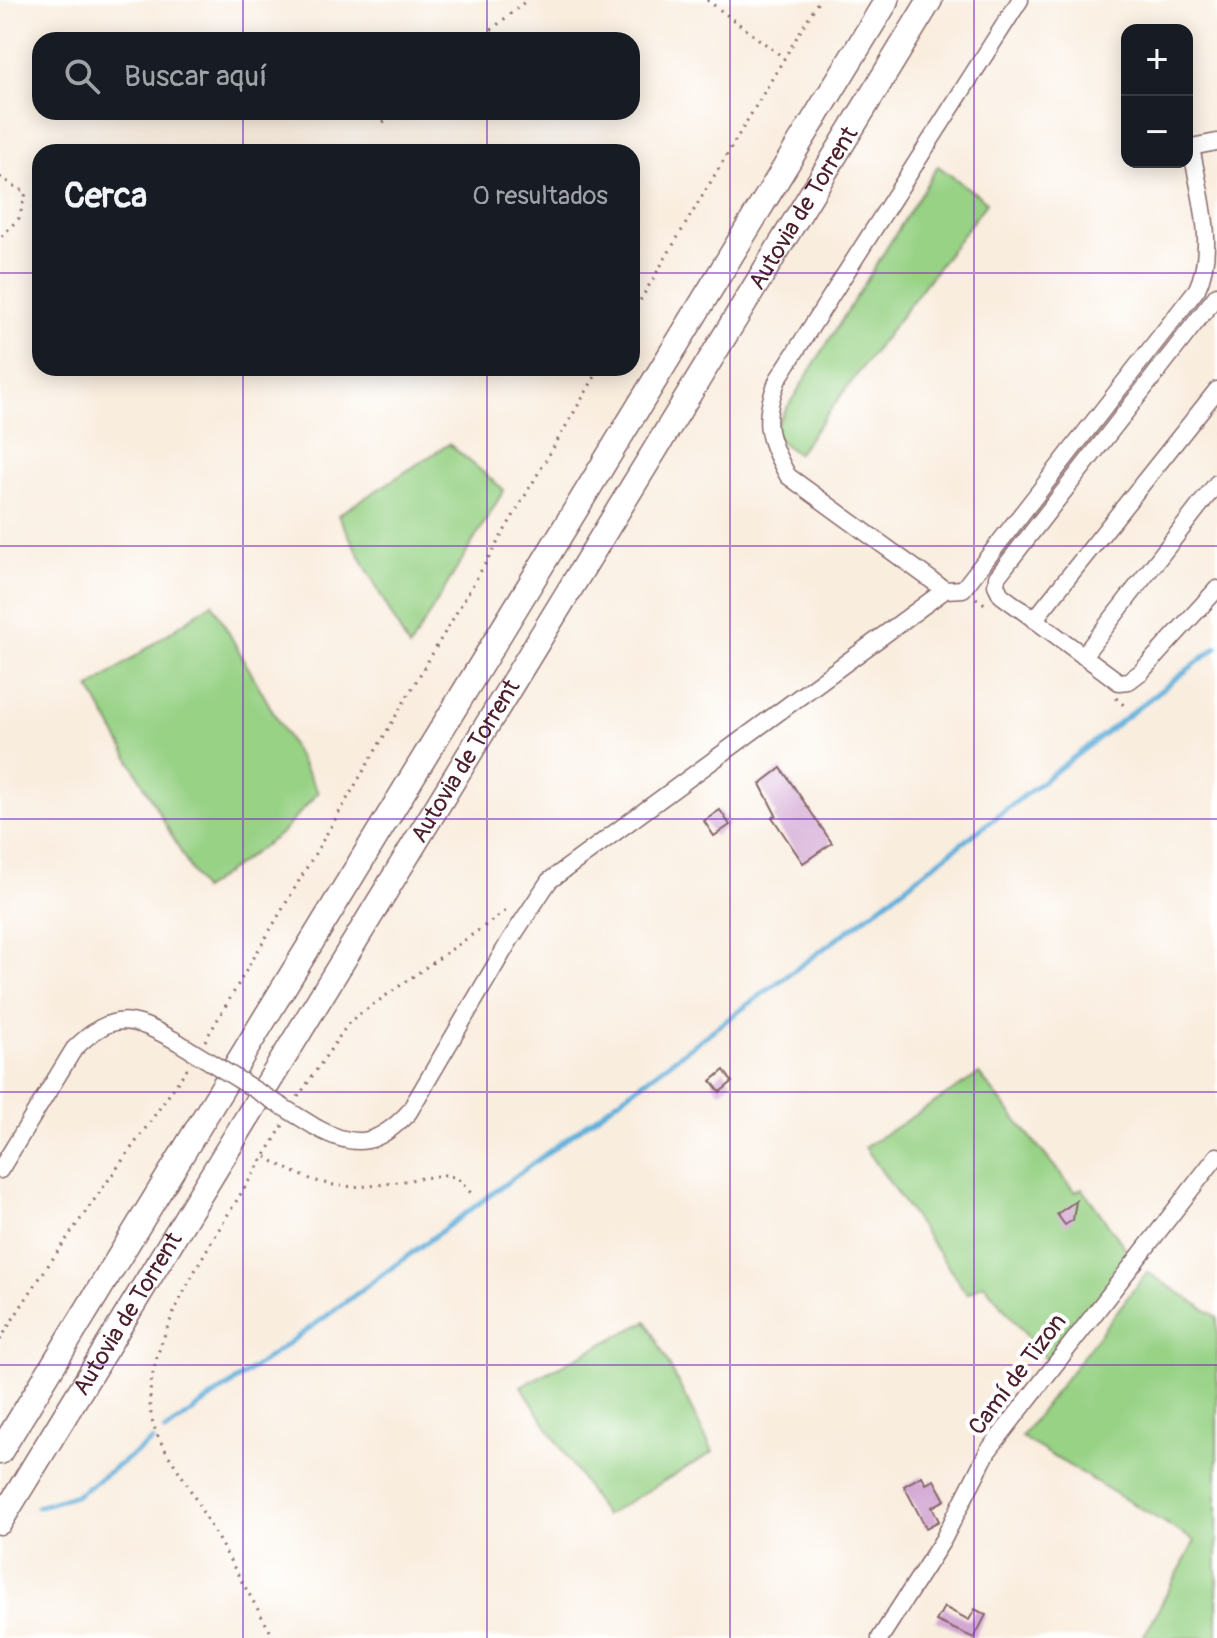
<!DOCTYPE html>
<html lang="es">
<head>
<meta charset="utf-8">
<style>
	:root { --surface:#171b24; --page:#242831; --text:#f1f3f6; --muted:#9ea1a6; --line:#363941 }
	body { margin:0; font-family:Pangolin,sans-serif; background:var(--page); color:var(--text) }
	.controls { position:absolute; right:24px; top:24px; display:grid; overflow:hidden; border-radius:16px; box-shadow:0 4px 20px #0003 }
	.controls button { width:72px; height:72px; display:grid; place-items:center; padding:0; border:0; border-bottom:2px solid var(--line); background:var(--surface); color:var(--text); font:40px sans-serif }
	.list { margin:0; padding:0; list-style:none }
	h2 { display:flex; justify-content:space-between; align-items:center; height:104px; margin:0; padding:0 32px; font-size:34px }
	h2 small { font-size:26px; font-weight:400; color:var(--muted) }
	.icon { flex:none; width:44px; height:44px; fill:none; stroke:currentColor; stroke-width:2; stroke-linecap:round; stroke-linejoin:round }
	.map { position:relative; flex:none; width:1217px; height:1638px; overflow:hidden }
	.search { position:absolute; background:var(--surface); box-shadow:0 4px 20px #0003; left:32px; top:32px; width:608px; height:88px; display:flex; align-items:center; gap:20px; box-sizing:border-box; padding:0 28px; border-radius:24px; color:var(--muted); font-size:30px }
	.panel { position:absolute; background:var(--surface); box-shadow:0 4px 20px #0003; left:32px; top:144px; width:608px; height:232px; border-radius:24px }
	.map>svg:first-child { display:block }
</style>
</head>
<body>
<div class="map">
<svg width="1217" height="1638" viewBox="0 0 1217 1638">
	<rect width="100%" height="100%" fill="#fff"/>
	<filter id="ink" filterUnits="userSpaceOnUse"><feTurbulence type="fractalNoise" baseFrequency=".0125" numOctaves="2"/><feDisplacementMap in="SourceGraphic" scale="16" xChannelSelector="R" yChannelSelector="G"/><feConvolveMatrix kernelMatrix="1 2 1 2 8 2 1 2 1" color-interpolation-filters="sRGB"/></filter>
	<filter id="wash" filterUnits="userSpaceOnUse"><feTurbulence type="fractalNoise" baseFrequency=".006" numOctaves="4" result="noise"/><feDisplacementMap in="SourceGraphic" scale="32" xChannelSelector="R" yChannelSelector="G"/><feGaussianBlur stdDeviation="1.8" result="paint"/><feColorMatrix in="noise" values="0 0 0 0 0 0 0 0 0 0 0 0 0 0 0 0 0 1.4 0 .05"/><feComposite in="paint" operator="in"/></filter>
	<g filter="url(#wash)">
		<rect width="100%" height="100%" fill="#f9edde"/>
		<path fill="#97d285" stroke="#707858" stroke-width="2" d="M938,166L987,202L797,454L777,439L775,427Z
			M449,444L504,490L409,648L338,515Z
			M212,603L318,792L283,832L202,890L90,688Z
			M979,1074L1075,1192L1082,1188L1131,1256L1048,1362L984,1284L967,1294L865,1147Z
			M1147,1272L1217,1317V1638H1143L1195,1541L1021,1437Z
			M647,1321L713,1452L605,1516L521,1386Z"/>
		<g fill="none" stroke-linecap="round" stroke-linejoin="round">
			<path stroke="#5fafda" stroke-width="5" d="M165,1431L321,1320L857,924L1217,647
				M37,1507L77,1495L152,1441"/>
		</g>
		<g id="blocks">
			<path fill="#d3a7d3" d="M781,768L832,843L803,863L772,817L776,815L760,784Z
				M720,810L730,825L714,836L704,821Z
				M724,1070L732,1082L720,1092L711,1081Z
				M1076,1201L1073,1220L1065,1225L1057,1214Z
				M922,1476L926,1484L934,1480L945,1500L932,1507L939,1521L926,1528L904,1486Z
				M944,1607L969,1620L975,1609L986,1615L974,1638L936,1621Z"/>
		</g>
	</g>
	<g filter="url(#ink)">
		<use href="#blocks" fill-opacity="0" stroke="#87676a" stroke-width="2"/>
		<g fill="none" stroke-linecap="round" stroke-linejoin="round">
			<g stroke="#87676a" stroke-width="19">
				<path id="minor" d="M1217,295L997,577L996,585L1001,595L1119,682L1129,681L1141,672L1217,589
					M945,590L788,476C767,438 761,421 778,379L1020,0
					M1034,620L1217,390
					M1083,656L1217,483
					M317,1128C357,1150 379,1144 409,1112L510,940L549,881L945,590L963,589L1197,289C1217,246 1199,192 1191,147L1217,142
					M0,1170L74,1049C113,1010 132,1017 176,1041
					M880,1638L943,1540L988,1451L1217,1156"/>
			</g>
			<g stroke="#87676a" stroke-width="27">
				<g id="highway">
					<path d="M0,1452L887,0"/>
					<path id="s1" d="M0,1522L930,0"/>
				</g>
			</g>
			<path stroke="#87676a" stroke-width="3" stroke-dasharray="2 6" stroke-linecap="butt" d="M707,0L784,58
				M479,40L527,0
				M383,122L402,112
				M0,177L26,193L19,218L0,238
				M632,314L819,0
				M976,598L989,607
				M1116,698L1126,707
				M205,1041L600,368
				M298,1097L350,1021L510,908
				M266,1157C341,1202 364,1185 445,1175L457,1178L471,1193
				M0,1340C57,1246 126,1159 188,1067
				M274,1638C245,1587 216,1536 187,1484C174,1462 155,1440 151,1414C138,1335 244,1195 283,1125"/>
			<use href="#minor" stroke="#fff" stroke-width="16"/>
			<use href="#highway" stroke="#fff" stroke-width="24"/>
			<g stroke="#87676a" stroke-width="19" stroke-linecap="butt">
				<path id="minor-bridge" d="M176,1041L317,1128"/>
			</g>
			<use href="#minor-bridge" stroke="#fff" stroke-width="16"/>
		</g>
	</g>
	<path fill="none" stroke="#7b2cbf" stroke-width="2" stroke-opacity="0.55" d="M243,0V40M487,0V40M730,0V1638M974,0V1638M243,112V152M487,112V152M0,273H40M632,273H1217M243,368V1638M487,368V1638M0,546H1217M0,819H1217M0,1092H1217M0,1365H1217"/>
	<g text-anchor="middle" stroke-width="8" stroke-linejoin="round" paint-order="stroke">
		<g font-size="24" fill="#4a1f2b" stroke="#fff">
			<text dy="8" stroke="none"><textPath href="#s1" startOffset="1540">Autovia de Torrent</textPath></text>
			<text dy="8" stroke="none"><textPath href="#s1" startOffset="892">Autovia de Torrent</textPath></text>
			<text dy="8" stroke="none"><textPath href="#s1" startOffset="244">Autovia de Torrent</textPath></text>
			<text transform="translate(1017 1374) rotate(-53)" y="8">Camí de Tizon</text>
		</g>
	</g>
</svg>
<div class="controls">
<button>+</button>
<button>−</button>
</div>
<div class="search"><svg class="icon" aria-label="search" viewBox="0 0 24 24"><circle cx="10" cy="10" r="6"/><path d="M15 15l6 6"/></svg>Buscar aquí</div>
<section class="panel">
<h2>Cerca<small>0 resultados</small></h2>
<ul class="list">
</ul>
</section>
</div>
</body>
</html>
